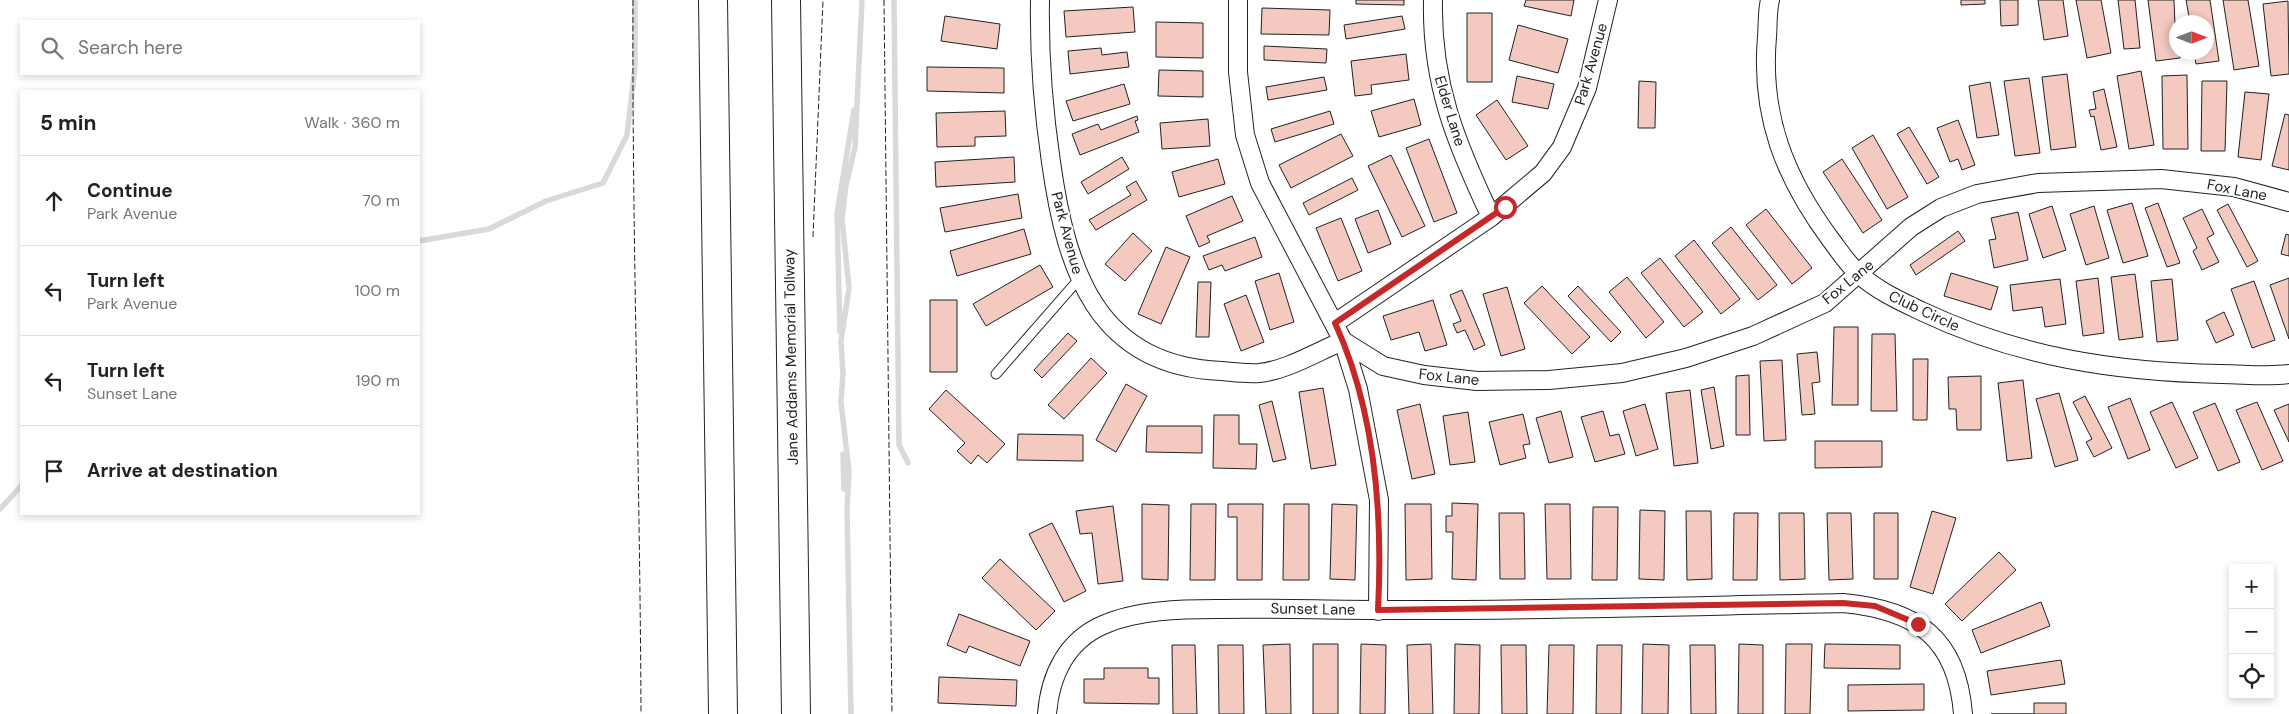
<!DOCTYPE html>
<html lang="en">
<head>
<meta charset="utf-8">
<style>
	:root { --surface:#fff; --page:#f6f6f6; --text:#222; --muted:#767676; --line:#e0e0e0 }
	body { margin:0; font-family:"DM Sans",sans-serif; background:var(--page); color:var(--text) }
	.controls { position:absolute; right:15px; bottom:15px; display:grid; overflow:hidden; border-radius:0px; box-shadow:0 2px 8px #0003 }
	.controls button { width:45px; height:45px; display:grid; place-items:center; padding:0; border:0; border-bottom:1px solid var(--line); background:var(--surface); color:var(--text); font:25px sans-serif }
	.compass { position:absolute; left:2169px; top:15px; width:45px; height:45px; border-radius:50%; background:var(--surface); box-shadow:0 2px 8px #0003; rotate:90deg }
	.stop { position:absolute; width:15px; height:15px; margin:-11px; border:4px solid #c62828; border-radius:50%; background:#fff }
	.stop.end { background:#c62828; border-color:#fff; box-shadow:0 1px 5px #0008 }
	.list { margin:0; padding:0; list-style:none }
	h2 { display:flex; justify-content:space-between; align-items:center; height:65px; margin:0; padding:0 20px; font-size:21px }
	h2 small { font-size:16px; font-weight:400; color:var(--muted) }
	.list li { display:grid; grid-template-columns:32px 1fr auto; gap:15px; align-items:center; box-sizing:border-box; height:90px; padding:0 20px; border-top:1px solid var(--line) }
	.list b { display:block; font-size:19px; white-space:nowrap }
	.list p { margin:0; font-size:16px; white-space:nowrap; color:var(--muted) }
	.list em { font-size:16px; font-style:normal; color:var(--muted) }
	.icon { flex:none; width:28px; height:28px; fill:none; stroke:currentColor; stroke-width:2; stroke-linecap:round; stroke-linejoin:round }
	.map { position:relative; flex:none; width:2289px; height:714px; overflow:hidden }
	.search { position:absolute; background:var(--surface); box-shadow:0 2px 8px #0003; left:20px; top:20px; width:400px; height:55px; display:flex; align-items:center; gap:12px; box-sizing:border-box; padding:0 18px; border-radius:0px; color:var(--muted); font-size:19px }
	.panel { position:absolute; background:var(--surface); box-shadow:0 2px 8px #0003; left:20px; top:90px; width:400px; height:425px; border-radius:0px }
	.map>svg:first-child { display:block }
</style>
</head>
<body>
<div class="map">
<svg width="2289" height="714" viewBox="0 0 2289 714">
	<rect width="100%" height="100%" fill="#fff"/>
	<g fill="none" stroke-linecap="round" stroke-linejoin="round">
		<path stroke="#d9d9d9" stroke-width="5.5" d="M894,0L899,445L908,463
			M419,241L489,229L546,201L603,183L627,135L635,67V0
			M840,332L837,214L854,110
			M843,454L844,489
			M0,509L21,486
			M851,714L847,509L849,472L841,402L843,374L841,341L849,288L842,219L846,185L855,147L862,0"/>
	</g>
	<path fill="#f3c9c0" stroke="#222" d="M1356,0H1404V5L1356,4Z
		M1526,0H1574L1571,16L1524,6Z
		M1961,0H1985V4L1961,5Z
		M2000,0H2018V25L2001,26Z
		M2038,0H2063L2068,36L2044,40Z
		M2076,0H2101L2111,53L2087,58Z
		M2118,0H2135L2140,48L2124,49Z
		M2148,0H2174L2176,52H2180V58L2156,61Z
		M2186,0H2210L2219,61L2196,64L2194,52H2206V22H2190Z
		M2223,0H2248L2259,66L2234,70Z
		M2288,1L2289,74L2271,76L2263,4Z
		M1133,7L1135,32L1066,37L1064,11Z
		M1262,8L1330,10L1329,35L1261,34Z
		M1467,13H1492V82H1467Z
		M945,16L1000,24L997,49L941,41Z
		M1402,16L1405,29L1346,39L1344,25Z
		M1156,22L1203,23V58L1156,57Z
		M1518,25L1568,39L1558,73L1509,60Z
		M1264,46L1327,49L1326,63L1264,60Z
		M1101,48L1102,55L1127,52L1129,67L1070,74L1068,51Z
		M1406,54L1409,80L1371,85L1372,94L1355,96L1351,61Z
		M927,67L1004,68V93L927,91Z
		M1159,70L1203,71V97L1158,96Z
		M2141,71L2154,145L2129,149L2117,76Z
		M2067,74L2076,147L2051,150L2042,77Z
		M2187,75L2188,149H2163L2162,76Z
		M1517,76L1554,84L1548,109L1512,102Z
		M1324,77L1327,90L1268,100L1266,87Z
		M2029,78L2040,153L2015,156L2004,81Z
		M1639,81L1656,82L1655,128H1638Z
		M2202,81H2227L2225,151H2201Z
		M1990,82L1999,135L1977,138L1969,86Z
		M1124,84L1130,104L1073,121L1066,101Z
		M2104,89L2117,147L2101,150L2094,116L2091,117L2089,110L2096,109L2093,92Z
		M2245,92L2269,94L2261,160L2238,157Z
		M1414,99L1421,125L1379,137L1371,111Z
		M1497,100L1528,146L1506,160L1476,115Z
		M1005,111L1006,136L975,137V146L937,147L936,113Z
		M1330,111L1334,124L1275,142L1271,129Z
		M2285,114L2289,115V170L2272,166Z
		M1137,116L1138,120L1135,121L1139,132L1080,155L1072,134L1098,124L1101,130Z
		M1208,119L1210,146L1162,149L1160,123Z
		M1958,120L1975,165L1962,170L1958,159L1950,162L1937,128Z
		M1909,127L1939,177L1927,184L1897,134Z
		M1341,134L1353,156L1291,188L1279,165Z
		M1873,135L1908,197L1887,209L1852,148Z
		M1429,139L1457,213L1434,222L1406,148Z
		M1391,155L1425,226L1402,237L1368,166Z
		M1014,157L1015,182L936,187L935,162Z
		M1122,157L1129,169L1088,194L1081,182Z
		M1218,159L1225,184L1179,197L1172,172Z
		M1842,159L1882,220L1863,233L1823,172Z
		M1352,178L1358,190L1309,215L1303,203Z
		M1136,181L1147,200L1096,230L1089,220L1131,195L1126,187Z
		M1018,194L1022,218L945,232L940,208Z
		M1232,196L1243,221L1207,236L1210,242L1199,247L1186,216Z
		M2132,203L2148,256L2123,263L2107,210Z
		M2158,203L2180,263L2167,267L2145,208Z
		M2228,204L2258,261L2247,267L2217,210Z
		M2052,206L2066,250L2043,258L2029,214Z
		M2094,206L2109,258L2086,265L2070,214Z
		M1766,209L1812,268L1792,284L1746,225Z
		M2202,209L2214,234L2207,238L2219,262L2202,270L2193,251L2197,248L2183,218Z
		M1378,210L1391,244L1368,253L1355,219Z
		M2018,212L2028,260L1994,268L1989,240L1996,239L1991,218Z
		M1341,218L1362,271L1338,281L1316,228Z
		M1731,227L1777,285L1758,300L1712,243Z
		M1024,229L1031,254L957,276L950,251Z
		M1958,231L1965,241L1916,275L1910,265Z
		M1133,233L1152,251L1125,281L1105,264Z
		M2286,234L2289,235V256L2281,254Z
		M1255,237L1262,257L1225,271L1222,265L1209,270L1203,256Z
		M1694,240L1740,299L1721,314L1675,256Z
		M1166,247L1190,257L1161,324L1138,314Z
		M1660,258L1703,312L1684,327L1641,273Z
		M1040,265L1053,287L986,326L973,304Z
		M1279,273L1294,322L1270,330L1255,281Z
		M1951,273L1998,287L1991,310L1944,296Z
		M2135,274L2143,337L2119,340L2111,277Z
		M1627,277L1664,322L1646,338L1609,292Z
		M2098,278L2104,333L2083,336L2076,281Z
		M2289,278V339L2270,285Z
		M2060,279L2066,324L2045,327L2042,307L2013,311L2010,285Z
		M2172,279L2178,340L2157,342L2151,281Z
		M2254,281L2275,340L2252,348L2231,289Z
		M1198,282H1211L1209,337H1196Z
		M1542,286L1590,337L1572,354L1524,303Z
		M1578,286L1621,332L1611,342L1568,296Z
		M1507,287L1525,349L1501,356L1483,294Z
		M1462,290L1485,345L1474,350L1465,330L1457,333L1453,324L1461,321L1450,295Z
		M1246,295L1264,342L1241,351L1224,304Z
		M930,300H957V372H930Z
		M1433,300L1447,345L1425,351L1419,332L1391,340L1383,316Z
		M2224,312L2234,335L2216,343L2206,321Z
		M1834,327H1858V405H1832Z
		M1068,333L1077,341L1042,378L1034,370Z
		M1872,334H1895L1897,411H1871Z
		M1817,352L1820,382L1812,383L1815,414L1802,415L1797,354Z
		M1091,358L1107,373L1064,419L1048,405Z
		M1913,359H1928L1927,420H1913Z
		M1782,360L1786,440L1764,441L1760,361Z
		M1749,375L1750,435H1736V376Z
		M1981,376V430H1957L1956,409H1949L1948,377Z
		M2023,380L2032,458L2007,461L1998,383Z
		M1126,384L1147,396L1116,452L1096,440Z
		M1714,387L1724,446L1711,449L1701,390Z
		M1323,388L1336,465L1311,469L1299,392Z
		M946,390L1005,444L987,463L978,455L971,464L957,451L965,443L929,409Z
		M1690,390L1698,463L1674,466L1666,393Z
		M2059,393L2078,460L2055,467L2036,399Z
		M2085,396L2112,448L2094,457L2086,442L2092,439L2073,402Z
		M2130,398L2150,450L2128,459L2108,407Z
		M1272,401L1286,459L1273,462L1259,405Z
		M2172,402L2198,458L2176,468L2150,412Z
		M2257,402L2283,461L2262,470L2236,410Z
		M2215,403L2240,462L2218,471L2193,412Z
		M1420,404L1435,474L1412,479L1397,410Z
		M1645,404L1658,449L1636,456L1623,411Z
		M2289,404V442L2274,410Z
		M1561,411L1573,457L1549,463L1536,418Z
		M1603,411L1610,436L1619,434L1625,454L1595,462L1581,417Z
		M1468,412L1475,462L1450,465L1443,416Z
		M1523,414L1530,444L1523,445L1526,458L1500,465L1489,422Z
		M1214,415H1239V444H1257L1256,469L1213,468Z
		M1147,426H1202V453L1146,452Z
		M1018,434L1083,435V461L1017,460Z
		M1815,441H1882V467L1815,468Z
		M1452,503L1478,504L1476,580L1452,579L1453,532H1446V516H1452Z
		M1142,504L1169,505L1168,580L1142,579Z
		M1191,504H1216L1215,580H1190Z
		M1228,504H1263L1262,580H1237V517H1228Z
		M1284,504H1309V580H1283Z
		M1332,504L1357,505L1355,580L1330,579Z
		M1405,504H1431L1432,579L1406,580Z
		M1545,504H1570L1571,579H1547Z
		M1113,506L1123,581L1098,584L1092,533L1080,534L1076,511Z
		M1593,507H1618L1617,580H1592Z
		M1640,510L1665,511L1664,580L1639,579Z
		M1686,511H1711L1712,579L1687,580Z
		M1932,511L1956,518L1933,594L1910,587Z
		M1499,513H1524L1525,579H1500Z
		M1734,513H1758L1757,580H1733Z
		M1779,513H1804L1805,579L1780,580Z
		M1827,513H1851L1853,579L1829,580Z
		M1874,513H1898V579H1874Z
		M1052,523L1086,591L1064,602L1029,534Z
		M1999,552L2016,570L1962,621L1945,604Z
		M1000,559L1055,611L1036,630L982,578Z
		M2041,602L2050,626L1981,653L1972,630Z
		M959,614L1030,641L1020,666L969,646L966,653L947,645Z
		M1290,644L1291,714H1266L1263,645Z
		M1313,644H1338V714H1313Z
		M1361,644L1386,645L1385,714H1360Z
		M1431,644L1433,714H1409L1407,645Z
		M1455,644L1480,645L1479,714H1454Z
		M1643,644L1669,645L1668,714H1642Z
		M1739,644L1763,645V714H1738Z
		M1786,644H1812L1810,714H1785Z
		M1825,644L1900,645V669L1824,668Z
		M1172,645H1195L1197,714H1173Z
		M1218,645H1243L1244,714H1219Z
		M1501,645H1526L1527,714H1502Z
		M1549,645H1574L1573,714H1547Z
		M1597,645H1622L1621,714H1596Z
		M1690,645H1715L1716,714H1691Z
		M2061,660L2065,684L1991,695L1987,671Z
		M1104,668H1148V678H1159V704L1084,703V679H1104Z
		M939,677L1017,680L1016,706L938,703Z
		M1924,684V710L1848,711V685Z
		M2034,703H2066V714H1991H2034Z"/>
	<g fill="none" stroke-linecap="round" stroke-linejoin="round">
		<g stroke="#222" stroke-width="11">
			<path id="lane" d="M996,374L1079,279"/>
		</g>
		<g stroke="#222" stroke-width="20">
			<path id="street" d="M1040,0C1039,55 1043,108 1051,162C1066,269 1096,366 1221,371C1233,372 1246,374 1259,373C1288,370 1316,352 1343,341L1383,366L1424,375L1477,381L1549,380L1622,373L1686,358L1753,336L1825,303L1911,227L1941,208L1977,194L2038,183L2161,179L2234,187L2289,202
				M1238,0V72L1245,135L1260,183L1343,341L1358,389L1379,500L1378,611
				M1433,0C1431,83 1456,143 1491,217
				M1770,0C1767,12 1768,25 1767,37C1760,116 1785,178 1831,240C1840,252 1849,266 1860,275C1878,291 1900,301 1921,311C2018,357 2115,372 2221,374C2243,374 2267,377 2289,374
				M1335,323L1491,217L1543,173L1562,147L1587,88L1608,0
				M1047,714C1050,676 1066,641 1103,625C1136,610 1182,609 1217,609C1272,608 1326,610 1380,610C1534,611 1689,606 1843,603C1916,610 1957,637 1963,714"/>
		</g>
		<g stroke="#222" stroke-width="30">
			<path id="highway" d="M713,0L723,714
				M786,0L796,714"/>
		</g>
		<use href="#lane" stroke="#fff" stroke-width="9"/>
		<use href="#street" stroke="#fff" stroke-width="18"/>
		<use href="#highway" stroke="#fff" stroke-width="28"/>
		<path stroke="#222" stroke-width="1" stroke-dasharray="6 2.5" stroke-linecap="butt" d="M633,0C632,238 640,476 641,714
			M884,0L892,714
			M813,237L823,0"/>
	</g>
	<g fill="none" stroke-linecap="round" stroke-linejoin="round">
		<path stroke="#c62828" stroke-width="6" d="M1505,207L1335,323C1376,412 1383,514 1378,610L1843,603L1875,606L1918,624"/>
	</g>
	<g text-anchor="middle" stroke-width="4" stroke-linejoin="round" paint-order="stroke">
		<g font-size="15" fill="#222" stroke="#fff">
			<text transform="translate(1591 64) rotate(-74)" y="5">Park Avenue</text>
			<text transform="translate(1450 111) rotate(73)" y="5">Elder Lane</text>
			<text transform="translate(2237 190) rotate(11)" y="5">Fox Lane</text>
			<text transform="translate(1067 233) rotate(75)" y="5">Park Avenue</text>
			<text transform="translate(1848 282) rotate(-39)" y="5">Fox Lane</text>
			<text transform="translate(1924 311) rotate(25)" y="5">Club Circle</text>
			<text transform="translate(791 357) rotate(-91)" y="5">Jane Addams Memorial Tollway</text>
			<text transform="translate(1449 377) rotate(6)" y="5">Fox Lane</text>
			<text transform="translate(1313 609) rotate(1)" y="5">Sunset Lane</text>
		</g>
	</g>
</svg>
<div class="controls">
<button>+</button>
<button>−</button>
<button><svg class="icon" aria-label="locate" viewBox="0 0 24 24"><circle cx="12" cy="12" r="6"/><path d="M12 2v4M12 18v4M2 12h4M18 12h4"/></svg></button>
</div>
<svg class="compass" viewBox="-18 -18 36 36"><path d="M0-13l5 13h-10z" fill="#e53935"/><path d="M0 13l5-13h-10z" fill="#767676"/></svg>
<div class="stop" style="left:1505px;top:207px"></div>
<div class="stop end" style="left:1918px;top:624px"></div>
<div class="search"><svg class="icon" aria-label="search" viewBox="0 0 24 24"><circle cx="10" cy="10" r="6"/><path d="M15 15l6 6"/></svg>Search here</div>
<section class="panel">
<h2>5 min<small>Walk · 360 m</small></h2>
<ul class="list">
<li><svg class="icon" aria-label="ahead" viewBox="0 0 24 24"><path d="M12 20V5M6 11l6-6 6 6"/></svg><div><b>Continue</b><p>Park Avenue</p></div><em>70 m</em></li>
<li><svg class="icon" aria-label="left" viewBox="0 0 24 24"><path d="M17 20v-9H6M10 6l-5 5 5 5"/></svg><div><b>Turn left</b><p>Park Avenue</p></div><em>100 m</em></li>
<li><svg class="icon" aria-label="left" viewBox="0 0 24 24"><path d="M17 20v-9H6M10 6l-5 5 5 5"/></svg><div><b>Turn left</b><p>Sunset Lane</p></div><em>190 m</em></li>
<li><svg class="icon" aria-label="arrive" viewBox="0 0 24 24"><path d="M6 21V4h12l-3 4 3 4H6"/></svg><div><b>Arrive at destination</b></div></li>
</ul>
</section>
</div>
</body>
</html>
